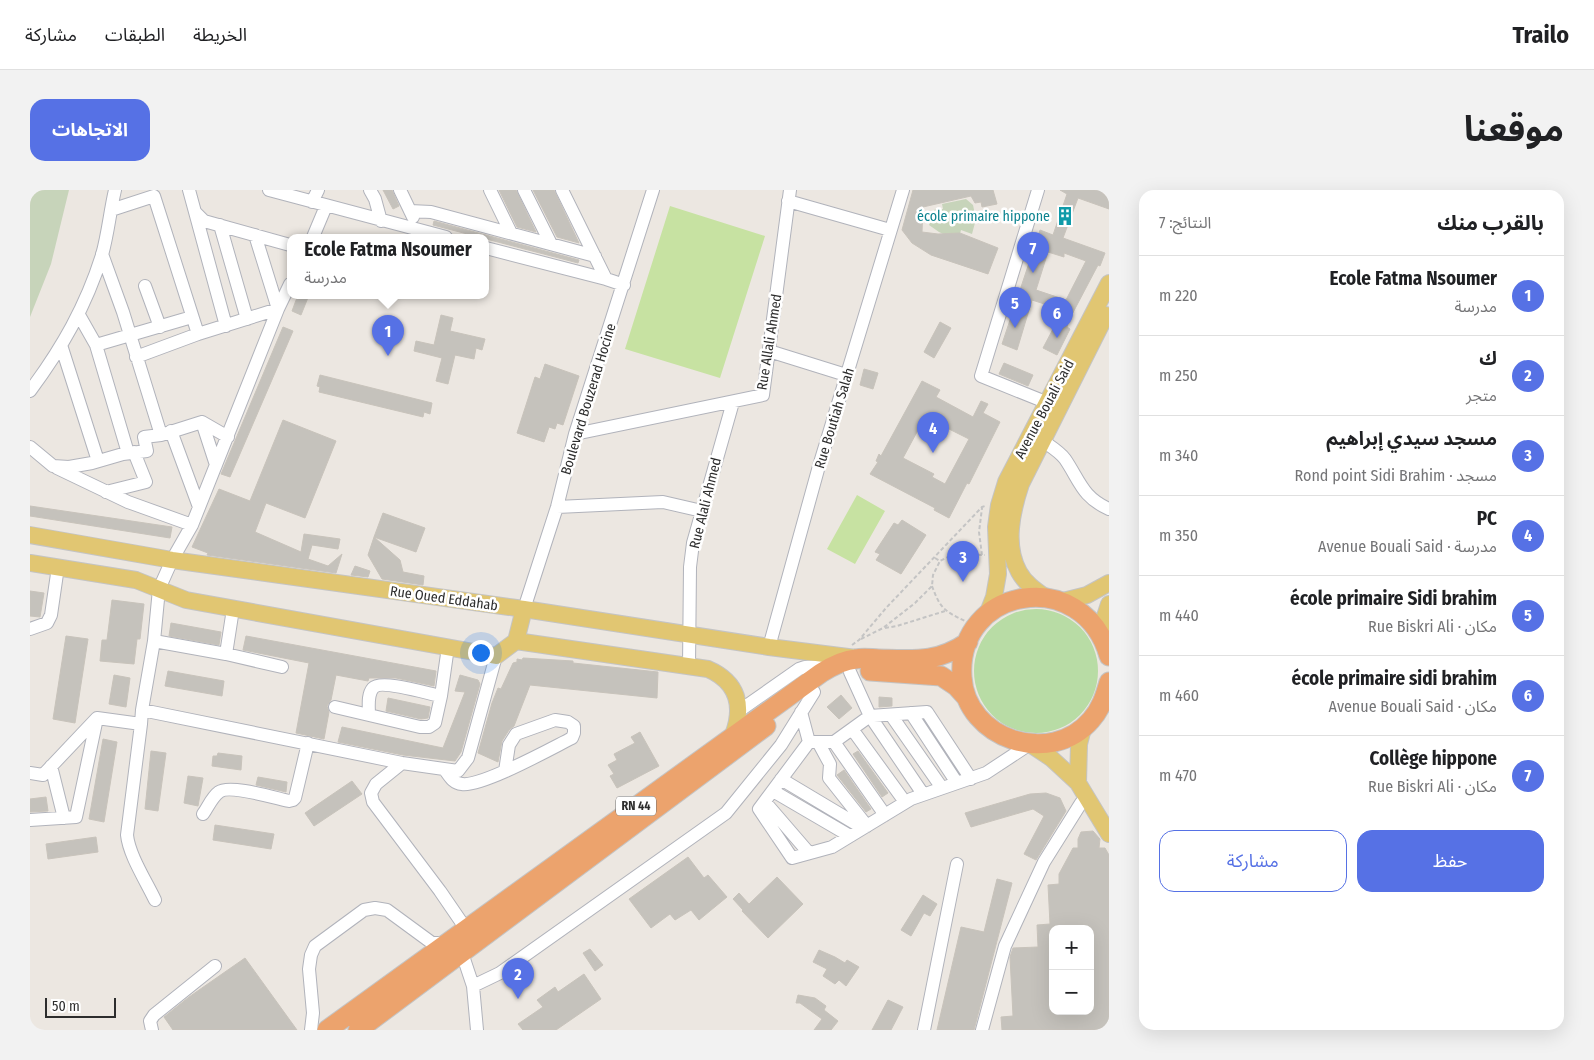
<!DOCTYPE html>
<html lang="ar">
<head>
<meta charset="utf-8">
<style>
	:root { --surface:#fff; --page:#f2f2f2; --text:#202124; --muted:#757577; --line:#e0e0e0; --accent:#5671e5 }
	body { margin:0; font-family:"Fira Sans Condensed","Noto Sans Arabic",sans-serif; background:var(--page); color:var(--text); direction:rtl }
	.controls { position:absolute; right:15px; bottom:15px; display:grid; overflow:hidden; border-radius:10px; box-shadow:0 5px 20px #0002 }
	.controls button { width:45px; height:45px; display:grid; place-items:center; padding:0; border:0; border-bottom:1px solid var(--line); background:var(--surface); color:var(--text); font:25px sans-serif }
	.scale { position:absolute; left:15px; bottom:12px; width:71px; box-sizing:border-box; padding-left:5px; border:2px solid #2d2d2d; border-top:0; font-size:14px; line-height:18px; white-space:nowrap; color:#2d2d2d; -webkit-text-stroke:4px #fff; paint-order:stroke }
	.you { position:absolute; left:450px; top:462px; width:18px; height:18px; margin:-12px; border:4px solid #fff; border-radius:50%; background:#1a73e8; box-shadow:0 0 0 8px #1a73e833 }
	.badge { display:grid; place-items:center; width:32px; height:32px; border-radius:50%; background:var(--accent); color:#fff; font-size:16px; font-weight:700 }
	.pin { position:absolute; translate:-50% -41px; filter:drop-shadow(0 1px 2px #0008) }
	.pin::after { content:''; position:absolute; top:26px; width:18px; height:15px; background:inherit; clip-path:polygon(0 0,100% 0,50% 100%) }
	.popup { position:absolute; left:257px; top:44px; width:202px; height:65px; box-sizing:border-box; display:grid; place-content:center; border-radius:10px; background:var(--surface); filter:drop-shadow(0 1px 4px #0005); font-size:16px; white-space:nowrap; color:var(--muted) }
	.popup b { font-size:19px; color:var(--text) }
	.popup::after { content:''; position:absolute; left:50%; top:100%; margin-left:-10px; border:10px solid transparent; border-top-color:var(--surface) }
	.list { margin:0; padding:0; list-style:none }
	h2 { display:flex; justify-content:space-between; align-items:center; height:65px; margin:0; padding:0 20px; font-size:21px }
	h2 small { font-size:16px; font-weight:400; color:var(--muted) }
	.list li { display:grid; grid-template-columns:32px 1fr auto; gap:15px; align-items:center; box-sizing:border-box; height:80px; padding:0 20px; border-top:1px solid var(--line) }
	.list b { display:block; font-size:19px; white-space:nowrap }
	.list p { margin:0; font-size:16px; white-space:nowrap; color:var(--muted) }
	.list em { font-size:16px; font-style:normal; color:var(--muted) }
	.actions { display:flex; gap:10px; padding:15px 20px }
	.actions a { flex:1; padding:11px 0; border:1px solid var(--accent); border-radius:15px; text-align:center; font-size:18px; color:var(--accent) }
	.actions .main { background:var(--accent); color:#fff }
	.map { position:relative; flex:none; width:1079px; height:840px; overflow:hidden; direction:ltr; border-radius:15px }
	header { display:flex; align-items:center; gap:30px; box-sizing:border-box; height:70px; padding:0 25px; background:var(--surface); border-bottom:1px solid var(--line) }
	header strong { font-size:24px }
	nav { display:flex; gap:28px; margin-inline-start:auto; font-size:18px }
	.intro { display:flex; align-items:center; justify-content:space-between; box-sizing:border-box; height:120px; padding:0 30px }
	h1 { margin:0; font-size:35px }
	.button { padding:12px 22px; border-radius:15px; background:var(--accent); color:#fff; font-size:18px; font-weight:700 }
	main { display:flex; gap:30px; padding:0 30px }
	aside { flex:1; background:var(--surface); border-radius:15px; box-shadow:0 5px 20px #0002 }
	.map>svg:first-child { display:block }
</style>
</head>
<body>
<header>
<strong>Trailo</strong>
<nav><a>الخريطة</a><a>الطبقات</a><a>مشاركة</a></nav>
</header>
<div class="intro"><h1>موقعنا</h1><a class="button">الاتجاهات</a></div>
<main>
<aside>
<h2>بالقرب منك<small>النتائج: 7</small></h2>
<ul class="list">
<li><span class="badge">1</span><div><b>Ecole Fatma Nsoumer</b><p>مدرسة</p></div><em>220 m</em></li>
<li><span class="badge">2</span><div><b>ك</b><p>متجر</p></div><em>250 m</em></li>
<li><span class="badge">3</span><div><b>مسجد سيدي إبراهيم</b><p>مسجد · Rond point Sidi Brahim</p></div><em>340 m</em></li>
<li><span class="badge">4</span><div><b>PC</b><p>مدرسة · Avenue Bouali Said</p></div><em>350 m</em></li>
<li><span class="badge">5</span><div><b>école primaire Sidi brahim</b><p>مكان · Rue Biskri Ali</p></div><em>440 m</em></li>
<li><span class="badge">6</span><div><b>école primaire sidi brahim</b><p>مكان · Avenue Bouali Said</p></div><em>460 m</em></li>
<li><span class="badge">7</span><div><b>Collège hippone</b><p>مكان · Rue Biskri Ali</p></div><em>470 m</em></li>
</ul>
<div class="actions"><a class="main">حفظ</a><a>مشاركة</a></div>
</aside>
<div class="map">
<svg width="1079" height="840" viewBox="0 0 1079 840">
	<rect width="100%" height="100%" fill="#ece7e1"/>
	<path fill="#b8dca5" d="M944 481a62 62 0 1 1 124 0a62 62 0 1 1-124 0Z"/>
	<path fill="#c7d4ba" d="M0,0H39L21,74L0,127Z
		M936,9L943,15L946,29L942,44L931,40L928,51L909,42L899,35L905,19H913L912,14Z"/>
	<path fill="#c7e2a2" d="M640,16L735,46L690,188L595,159Z
		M827,305L855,321L825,374L797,359Z"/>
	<path fill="#c5c2bc" stroke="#c8c3bb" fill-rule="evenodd" d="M353,0H362L369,16L363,19Z
		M469,0H486L506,42L487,37Z
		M503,0H524L549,53L527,47Z
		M883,0H963L967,14L952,17L951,12L945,13L941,6L893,17L892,42L908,44L930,43L968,58L958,84L901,65L882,53L872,40Z
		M1030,0H1073L1072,3L1079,5V19L1048,8L1033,48L1075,63L1070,76L1068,75L1038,132L1037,137L1040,139L1027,165L1013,158L1033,120L1002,110L987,160L972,154L1010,40L1023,45L1037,4ZM1018,62L1034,67V63L1056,71L1036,110L1006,100Z
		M404,31L549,70L548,73L403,35Z
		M268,105H279L271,125L262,121Z
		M411,125L423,128L420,141L455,149L452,160L446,158L444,169L425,165L418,194L406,191L412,168L384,161L386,151L404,155Z
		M910,132L921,138L904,168L894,162Z
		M253,137L263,141L200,287L191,284Z
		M974,173L1003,185L998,196L969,184Z
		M515,174L549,186L533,235L527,233L525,239L519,237L514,252L487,243L505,187L510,189Z
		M834,179L848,183L843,199L830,195Z
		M290,185L402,213L400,224L394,222L393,227L289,202L290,197L287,196Z
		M892,191L910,200L906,207L943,227L951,211L958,214L953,223L970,232L939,294L937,293L919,328L904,320L905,318L840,284L848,272L846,271L849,264L851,266ZM895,227L939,249L915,294L902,287L904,284L873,268Z
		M253,230L306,251L275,328L236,313L225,342L271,362L274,344L310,349L308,359L282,355L278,369L298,376L312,364L306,383L177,365L178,363L162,357L189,299L220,311Z
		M0,316L142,337L140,348L0,326Z
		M353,323L395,338L386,362L344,347Z
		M872,330L896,345L871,384L846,370L850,364L845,362L864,333L868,335Z
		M344,347L370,370L373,382L394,386L393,395L352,389L338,365Z
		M325,376L340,381L338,387L321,385Z
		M0,401L14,403L10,427L0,426Z
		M82,410L114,414L110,449H107L104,474L70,471L72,450H77Z
		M141,433L191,442L189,455L139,446Z
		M36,446L58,449L45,533L23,529Z
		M216,446L406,481L404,496L366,488H339L338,491L306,485L301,510L297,516L299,522L294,549L266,543L279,473L213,460Z
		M493,468L543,471V473L628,482L627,508L500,495L484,536L479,540L472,551L468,572L448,563L462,513L468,498L471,499L483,473L487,472V469L492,470Z
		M138,481L194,491L192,506L135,496Z
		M84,485L100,488L96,517L79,514Z
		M430,485L448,490L450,494L431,562L425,571L373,565L308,552L312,537L413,558L435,502L425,501Z
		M811,505L822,518L809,529L797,517Z
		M849,507L862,508V516L849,517Z
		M358,508L400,517L398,528L391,529L356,521Z
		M610,542L629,576L587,598L580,586L584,584L578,575L587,570L584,564L605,553L601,547Z
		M73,549L87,552L74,632L59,629Z
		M121,561L136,563L128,621L115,619Z
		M828,561L858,603L852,607L823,564Z
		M188,563L212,566L211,580L182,576L183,566H187Z
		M814,580L841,619L836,622L807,585Z
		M158,586L173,588L168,616L154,613Z
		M228,587L257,592L256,602L226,595Z
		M322,591L332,604L284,636L275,623Z
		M1016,603L1030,608L1036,621L1006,670L994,664L1014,626L1003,619L941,637L935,623L1000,604Z
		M16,607L18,621L0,622V609Z
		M185,635L244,644L241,659L183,650Z
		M1063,641L1070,649L1069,658H1075L1079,665V840H972L971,827L983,826L980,767L983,758L1008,757L1007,735L1020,734L1018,695L1029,694V684L1043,658H1048V649L1051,642ZM1023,739H1060V821H1023Z
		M66,647L68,662L18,669L16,654Z
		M658,667L674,688L678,685L697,707L669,730L661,720L645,730L640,724L621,738L599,709Z
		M747,687L773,714L738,748L712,721L713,720L703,709L709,703L719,714Z
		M967,689L982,693L944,840H907L931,737L954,742Z
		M893,705L907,714L900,726L894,723L881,746L871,740Z
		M560,759L573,775L565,781L553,763Z
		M789,760L805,767L815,773L817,770L829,777L816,796L809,790L805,794L793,786L797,779L783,772Z
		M215,768L267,840H143L134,827L159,807Z
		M554,784L571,809L526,840H493L488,834L513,817L507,810L525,797L528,802Z
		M768,805L785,808L796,816L794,820L808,831L801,840H784L792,829L770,813H766Z
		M858,810L873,817L861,840H842Z"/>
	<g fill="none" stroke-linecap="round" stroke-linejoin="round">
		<g stroke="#b1b3bb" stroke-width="14">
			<path id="minor" d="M159,0L165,22L174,31L260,55
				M239,0L416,47
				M340,0L345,9L351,31
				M370,0L383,27
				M460,0L481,43
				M494,0L521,54
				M532,0L576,89L594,95
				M1008,0L951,186L1018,213
				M758,11L860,40
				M282,12L288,0
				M81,20L124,6L168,144L248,119L225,45
				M380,21L401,22L565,66
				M165,22L196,136
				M190,35L217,129
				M283,47L296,16
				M456,58L576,89
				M72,64L93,122L131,245L172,232L198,247
				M115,96L130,137
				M49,125L66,155L162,127
				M31,155L68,271
				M66,155L98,263
				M739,161L816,185
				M106,167L168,144
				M0,201C32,158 56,116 72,65C78,44 80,21 85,0
				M172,232L186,275
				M141,241L169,317
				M545,244L733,205L760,0
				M1013,251C1020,256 1030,262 1035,269C1050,291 1052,307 1079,319
				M0,257L23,276L39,277L62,273L93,264L117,261L114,247L131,245
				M27,278L98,312L162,335
				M76,302L116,292L104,262
				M527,317L633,312L672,321
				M494,419L527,317L545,244L623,0
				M0,439L17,433L21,425L28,377
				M124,451L196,464L252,477
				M739,457L789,276L873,0
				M196,464L203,419
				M659,476L660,377L663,353L703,212
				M820,482L840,526L897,522L941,589
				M305,517L390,537H399L405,533L411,506L418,457
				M112,520L372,573L428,581L438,568L466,466
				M709,521L769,479L775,477L802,476
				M771,522L779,552L729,619L762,668L802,657L881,609L956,583L1000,554
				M881,523L927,593
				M339,525C339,516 337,505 343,498C351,489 399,504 411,506
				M861,525L912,598
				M111,534L97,645C99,665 116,691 125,710
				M822,539L875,612
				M779,552H804L840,526L893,604
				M788,552L800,574L799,588L837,636
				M804,552L855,625
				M372,573L346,594L341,603L343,612L410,701L436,739
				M21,576L34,628
				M415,580C420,587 423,593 432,594C452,597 520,559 542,548L544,543V536L538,532L525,530L486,544L479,555L475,581
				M0,583L13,585L67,528L111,534L112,520L124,451L129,399L142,370L162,335L248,119L260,94
				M751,589L833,638
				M743,601L820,646
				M735,612L779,663
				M173,624C178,617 182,607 189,602C199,594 245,608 259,611L263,610L265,608L278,553
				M0,630L46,627L67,528
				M432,763L443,796L447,840
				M443,796L470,783L696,623L751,555L784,502
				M122,840L120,831L124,825L185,776
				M281,840L283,823L279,779L281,765L285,756L334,720L345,718L357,720L402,753H416
				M894,840L927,674
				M952,840L975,756L1014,672L1051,613L1056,609"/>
		</g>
		<g stroke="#c4c4c4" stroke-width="18">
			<path id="major" d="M0,345L142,370L494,419L739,457L826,468
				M0,373L106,390L156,410L466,466L486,451L678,479C708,492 714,516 703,545
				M1015,407C1005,400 995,393 989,382C974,355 982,321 991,294L1076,125
				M1033,411L1057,405L1079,393
				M957,425L964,407L968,384L966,337L969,315L976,292L1079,93
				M1070,442L1079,414
				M486,451L494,419
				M1000,554L1021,568L1048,593L1079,644
				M1048,593L1049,554L1053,538"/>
		</g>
		<g stroke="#c4c4c4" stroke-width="21">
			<path id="highway" d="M1079,466C1053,375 926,396 932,487C936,550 1021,577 1061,530C1071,519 1075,506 1079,492
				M840,481L911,486L926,496L936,507
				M297,840L791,483C802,476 813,470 826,469C834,467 842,469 849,469C885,470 907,473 938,452
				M328,840L736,536"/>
		</g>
		<path stroke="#c4c4c4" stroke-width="2" stroke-dasharray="4 2.5" stroke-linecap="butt" d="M952,365L949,342L952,318
			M905,368L910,371L924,364L955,365
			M902,396C910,418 914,421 935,431
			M855,438L867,436L915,421
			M831,449L853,438L885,413L902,396L903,385L910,371
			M822,455L829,450L856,418L952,317L955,316"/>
		<use href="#minor" stroke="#fff" stroke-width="12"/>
		<use href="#major" stroke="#e1c672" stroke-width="16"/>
		<use href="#highway" stroke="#eca36d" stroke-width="19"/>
	</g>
	<defs>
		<g id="building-bare" transform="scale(1.5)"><path d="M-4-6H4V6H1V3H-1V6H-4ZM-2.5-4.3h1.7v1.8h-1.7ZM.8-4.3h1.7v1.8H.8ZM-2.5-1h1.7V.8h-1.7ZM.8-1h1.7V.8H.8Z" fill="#0f9aa8" stroke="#fff" stroke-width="2.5" paint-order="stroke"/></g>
	</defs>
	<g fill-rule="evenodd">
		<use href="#building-bare" x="1035" y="26"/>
	</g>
	<g text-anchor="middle" stroke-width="5" stroke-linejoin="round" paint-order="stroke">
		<rect fill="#fff" stroke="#6c6c6c" stroke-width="1" x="586" y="606.5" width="40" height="19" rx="4"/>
		<g font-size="12" font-weight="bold" fill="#2d2d2d">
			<text x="606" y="620">RN 44</text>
		</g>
		<g font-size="14" fill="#0d838f" stroke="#fff" text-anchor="end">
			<text x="1020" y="31">école primaire hippone</text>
		</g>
		<g font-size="14" fill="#2d2d2d" stroke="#fff">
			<text transform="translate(739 152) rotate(-81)" y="5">Rue Allali Ahmed</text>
			<text transform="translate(558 209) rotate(-73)" y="5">Boulevard Bouzerad Hocine</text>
			<text transform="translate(1014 219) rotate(-62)" y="5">Avenue Bouali Said</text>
			<text transform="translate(804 228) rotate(-73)" y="5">Rue Boutiah Salah</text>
			<text transform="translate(675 313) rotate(-76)" y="5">Rue Alali Ahmed</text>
			<text transform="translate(414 408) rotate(8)" y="5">Rue Oued Eddahab</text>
		</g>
	</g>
</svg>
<div class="controls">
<button>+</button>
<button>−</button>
</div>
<div class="scale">50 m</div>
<div class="you"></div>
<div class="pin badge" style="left:358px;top:166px">1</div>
<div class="popup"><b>Ecole Fatma Nsoumer</b>مدرسة</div>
<div class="pin badge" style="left:488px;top:809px">2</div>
<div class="pin badge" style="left:933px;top:392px">3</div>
<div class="pin badge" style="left:903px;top:263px">4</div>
<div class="pin badge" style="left:985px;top:138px">5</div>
<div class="pin badge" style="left:1027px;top:148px">6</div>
<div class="pin badge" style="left:1003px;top:83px">7</div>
</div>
</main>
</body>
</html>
